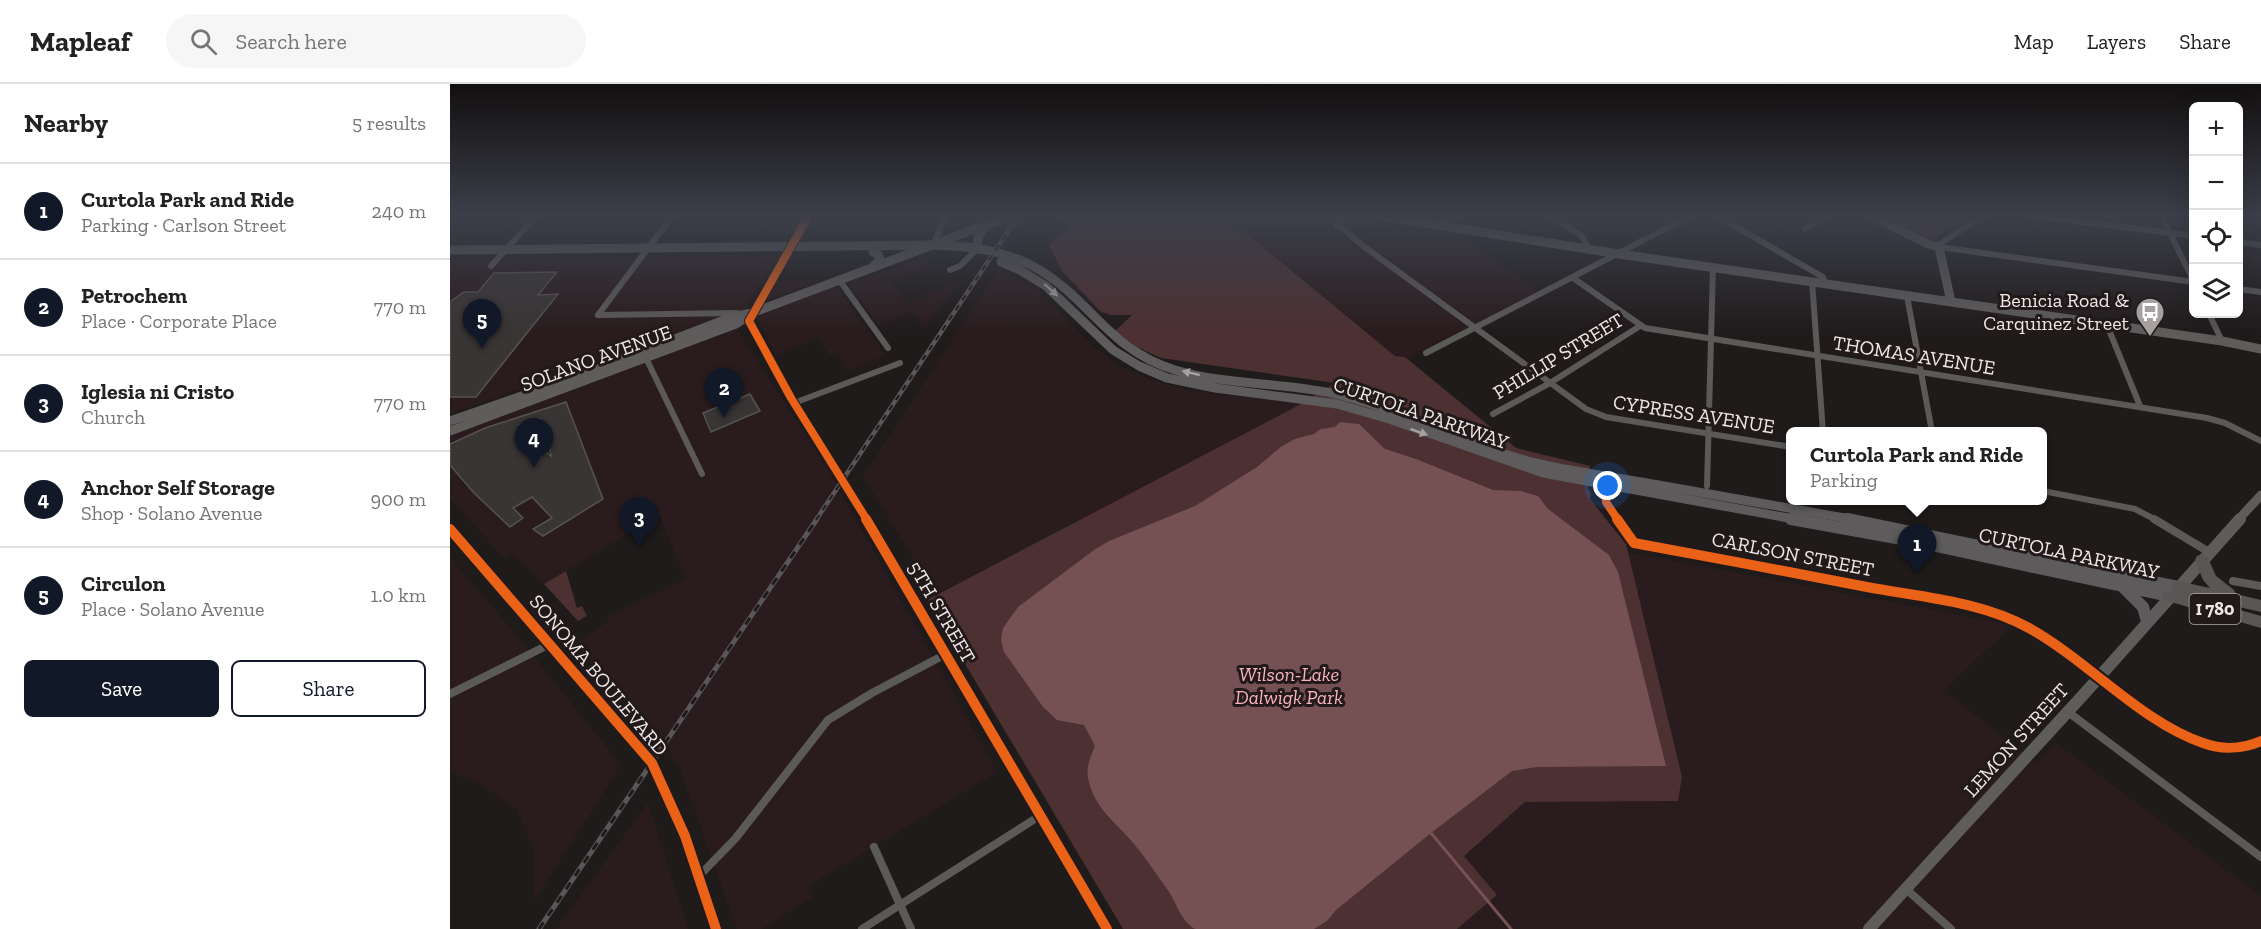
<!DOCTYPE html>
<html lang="en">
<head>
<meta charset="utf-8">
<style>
	:root { --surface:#fff; --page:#f6f6f6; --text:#222; --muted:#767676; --line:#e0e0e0; --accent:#111827 }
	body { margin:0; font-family:"Zilla Slab",serif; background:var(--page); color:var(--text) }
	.controls { position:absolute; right:18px; top:18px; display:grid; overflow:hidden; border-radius:9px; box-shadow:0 6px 24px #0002 }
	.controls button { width:54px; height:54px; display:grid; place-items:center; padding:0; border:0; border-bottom:2px solid var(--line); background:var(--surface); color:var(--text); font:30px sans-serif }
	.you { position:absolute; left:1158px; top:402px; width:21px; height:21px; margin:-15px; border:4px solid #fff; border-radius:50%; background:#1a73e8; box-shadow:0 0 0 9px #1a73e833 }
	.badge { display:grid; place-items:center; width:39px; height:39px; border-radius:50%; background:var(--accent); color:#fff; font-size:20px; font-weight:700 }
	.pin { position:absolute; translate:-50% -50px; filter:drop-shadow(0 2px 3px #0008) }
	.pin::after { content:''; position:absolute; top:32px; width:21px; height:18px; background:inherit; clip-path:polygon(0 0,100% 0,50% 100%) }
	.popup { position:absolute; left:1336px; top:343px; width:261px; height:78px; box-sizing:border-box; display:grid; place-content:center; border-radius:9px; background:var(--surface); filter:drop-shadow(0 2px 4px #0005); font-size:20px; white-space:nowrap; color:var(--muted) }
	.popup b { font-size:22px; color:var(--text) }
	.popup::after { content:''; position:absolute; left:50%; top:100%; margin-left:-12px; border:12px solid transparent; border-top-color:var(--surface) }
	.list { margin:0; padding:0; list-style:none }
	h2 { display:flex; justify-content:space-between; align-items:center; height:78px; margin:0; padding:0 24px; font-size:26px }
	h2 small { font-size:20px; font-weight:400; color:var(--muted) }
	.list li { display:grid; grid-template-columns:39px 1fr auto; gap:18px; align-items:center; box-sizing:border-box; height:96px; padding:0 24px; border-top:2px solid var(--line) }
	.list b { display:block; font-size:22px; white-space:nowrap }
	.list p { margin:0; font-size:20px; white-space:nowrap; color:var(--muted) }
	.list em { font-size:20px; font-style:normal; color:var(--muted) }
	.actions { display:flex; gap:12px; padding:18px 24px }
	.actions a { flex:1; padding:14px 0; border:2px solid var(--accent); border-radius:9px; text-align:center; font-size:21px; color:var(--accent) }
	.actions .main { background:var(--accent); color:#fff }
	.icon { flex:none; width:33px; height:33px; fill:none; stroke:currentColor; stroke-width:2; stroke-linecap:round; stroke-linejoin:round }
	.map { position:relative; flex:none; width:1811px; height:845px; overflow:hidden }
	header { display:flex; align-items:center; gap:36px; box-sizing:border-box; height:84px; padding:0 30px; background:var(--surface); border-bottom:2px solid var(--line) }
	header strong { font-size:28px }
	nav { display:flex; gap:33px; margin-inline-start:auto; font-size:21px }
	.search { width:420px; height:54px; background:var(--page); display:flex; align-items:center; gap:15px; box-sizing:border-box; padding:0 21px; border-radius:33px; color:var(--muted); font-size:22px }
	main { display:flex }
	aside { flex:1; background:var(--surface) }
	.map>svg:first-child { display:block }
</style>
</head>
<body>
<header>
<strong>Mapleaf</strong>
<div class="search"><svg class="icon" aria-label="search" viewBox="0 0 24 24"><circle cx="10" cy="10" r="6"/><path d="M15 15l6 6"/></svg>Search here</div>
<nav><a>Map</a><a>Layers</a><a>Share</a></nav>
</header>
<main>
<aside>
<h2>Nearby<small>5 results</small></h2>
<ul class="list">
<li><span class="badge">1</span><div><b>Curtola Park and Ride</b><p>Parking · Carlson Street</p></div><em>240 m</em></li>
<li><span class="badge">2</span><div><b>Petrochem</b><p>Place · Corporate Place</p></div><em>770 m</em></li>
<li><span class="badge">3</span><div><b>Iglesia ni Cristo</b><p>Church</p></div><em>770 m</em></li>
<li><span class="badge">4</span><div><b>Anchor Self Storage</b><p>Shop · Solano Avenue</p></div><em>900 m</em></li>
<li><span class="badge">5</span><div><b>Circulon</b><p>Place · Solano Avenue</p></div><em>1.0 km</em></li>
</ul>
<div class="actions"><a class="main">Save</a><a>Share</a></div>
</aside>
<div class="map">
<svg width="1811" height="845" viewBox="0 0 1811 845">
	<rect width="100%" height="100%" fill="#201b1b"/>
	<path fill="#2a1c1e" d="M797,131H906L937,140L1011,150L1087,208L957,274L945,272L782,137Z
		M327,171L296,225L0,330V175Z
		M473,174L481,181L440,197L457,219L492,205L498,201H507L475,243H470L469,235L461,228L428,241L399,200Z
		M548,186L587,205L640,260L668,281L683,288L708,298L747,308L846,318L849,321L486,511L413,392Z
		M327,196H373L313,218Z
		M385,202L435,271L398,287L388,268L379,271L369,254L326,271L306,233Z
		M287,245L379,388L547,688L359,802L363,813L311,845H287L229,682L211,655L125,560L159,537L156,533L236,495L209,431L94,500L62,470L54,474L0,414V352L78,321Z
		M1177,468L1562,541L1494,607L1587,679L1606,659L1811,812V845H1007L1047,811L1014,772L1075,718L1228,717L1232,693Z
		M0,473L72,558L171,681L84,817V764L65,723L27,699L0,687Z
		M198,719L238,845H106Z"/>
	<path fill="#4c3032" d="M605,131H774L945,272L955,273L1066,364L1140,382L1138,405L1141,409L1140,415L1176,460L1232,693L1228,717L1075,718L1014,772L1047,811L1007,845H673L477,516L849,321L885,299L711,274L687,263L667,249L666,246L682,231H662L651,228L612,187L599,161L618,143Z
		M1433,131H1520L1482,156Z
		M116,487L127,524L132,522L137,532L128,537L94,500Z"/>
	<path fill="#755153" d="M890,338L909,340L935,365L966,375L1043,406L1071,407L1088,412L1098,425L1159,471L1168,488L1216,682L1087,683L1062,687L981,749L886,826L877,837L864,845H745C730,836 727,819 717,805C706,790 696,774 684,760C668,740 645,725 639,698C635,685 640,674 645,662L634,641L607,636L593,623L554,568L551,556L553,544L568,523L644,466L659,457L745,422L807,383L832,362L845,355L864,350L871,345L885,343Z"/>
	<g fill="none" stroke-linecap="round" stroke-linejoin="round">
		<path stroke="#755153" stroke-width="3" d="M981,749L1061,845"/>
	</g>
	<path fill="#3a3535" stroke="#565252" stroke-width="1.5" fill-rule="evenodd" d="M107,188L88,211L108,210L26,313H0V218L14,208H28L44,189Z
		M300,310L310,327L261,348L253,329Z
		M116,318L153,415L93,452L83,445L102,434L82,413L63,424L73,434L60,443L24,409L0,381V360L35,344ZM90,335L102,373L69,341Z"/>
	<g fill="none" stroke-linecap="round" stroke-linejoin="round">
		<path stroke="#5c5959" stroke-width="6" d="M778,131L781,134L789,131
			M876,131L916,164L1136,325L1156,333L1341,363
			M987,131L997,137
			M1098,131L1132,152L1138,164
			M1265,131L1373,193L1375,199
			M1578,131L1744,152
			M1711,131L1744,198
			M994,143L997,137L1009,131
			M1355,145L1379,131
			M1788,158L1811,161
			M483,161L496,131
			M1489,163L1744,198
			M1489,163L1491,159L1534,131
			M41,182L87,131
			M500,186L510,182L527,165
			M1123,194L1195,244L1757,334L1775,339L1811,357
			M390,197L438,264
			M1362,197L1373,348
			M1788,205L1811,208
			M1457,212L1482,348
			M1759,230L1772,257
			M148,231L287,229
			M148,231L223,131
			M1657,241L1690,322
			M976,269L1242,131
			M195,272L252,390
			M344,319L450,279
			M1043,330L1100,299L1190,242
			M1154,400L1156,418L1168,436
			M1257,402L1263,183
			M1593,407L1685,425L1706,436"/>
		<path stroke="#5c5959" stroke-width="8" d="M1167,435L1184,459C1262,473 1339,488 1417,503C1471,513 1530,517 1579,544C1637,576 1691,638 1753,659C1772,666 1793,665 1811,657
			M1704,435L1759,468
			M1783,497L1811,502
			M0,610L100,560
			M1618,628L1811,773
			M424,763L461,845
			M248,793L285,755L378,636L422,609L496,570
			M1456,805L1501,845
			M412,845L591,731"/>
		<path stroke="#5f5c5c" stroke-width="9" d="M359,131L299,237L341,314L417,436
			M924,131L1169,170L1772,257L1811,265
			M1420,131L1478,160L1489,163L1501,218
			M888,141V136L893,131
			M0,337L129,292L282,233L302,229L562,131
			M0,347L286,240L299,231
			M1788,436L1811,411"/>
		<path stroke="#5f5c5c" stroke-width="12" d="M416,435L657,845
			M1419,845L1634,610L1790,435"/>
		<path stroke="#5d5b5b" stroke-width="9" d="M527,165L528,153L537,141
			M0,166L483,161C519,162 556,166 588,185C641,216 659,266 725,286C779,302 836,298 890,311C959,328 1022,364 1090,380C1125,388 1162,393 1197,399C1267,411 1336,424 1406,436
			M551,178L568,185L596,202L663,266L689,282L717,294L765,304L887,320L939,335L1093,389L1349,436
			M422,184L430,175L428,170L423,168"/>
		<path stroke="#5d5b5b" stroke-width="12" d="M1341,435L1463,457L1719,512
			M1397,435L1728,503
			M0,445L202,679L235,752L266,845
			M1673,503L1693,523L1697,537"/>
		<path fill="#5b5656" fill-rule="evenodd" d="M1752,470L1757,472L1766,492L1784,506L1786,510L1811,516V528L1736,511L1811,532V544L1714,516L1712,512L1714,508L1723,507L1721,503L1723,499L1728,497L1760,504L1753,496L1745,476L1747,472Z"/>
		<g stroke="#5a5657" stroke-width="4.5">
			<path id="rail-far1" d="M366,436L569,131"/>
		</g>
		<g stroke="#5a5657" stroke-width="5">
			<path id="rail" d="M89,845L367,435"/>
		</g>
		<use href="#rail-far1" stroke="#22191a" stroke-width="2" stroke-dasharray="6" stroke-linecap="butt"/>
		<use href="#rail" stroke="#22191a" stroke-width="3" stroke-dasharray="8" stroke-linecap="butt"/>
		<g stroke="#22191a" stroke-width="10">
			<path id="cycleway-far1" d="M359,131L299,237L341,314L417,436
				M1154,400L1156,418L1168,436"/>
		</g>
		<g stroke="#22191a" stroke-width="14">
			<path id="cycleway" d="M416,435L657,845
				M1167,435L1184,459C1262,473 1339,488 1417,503C1471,513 1530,517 1579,544C1637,576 1691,638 1753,659C1772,666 1793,665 1811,657
				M0,445L202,679L235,752L266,845"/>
		</g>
		<use href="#cycleway-far1" stroke="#ea6118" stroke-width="8"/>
		<use href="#cycleway" stroke="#ea6118" stroke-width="10"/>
	</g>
	<defs><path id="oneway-solid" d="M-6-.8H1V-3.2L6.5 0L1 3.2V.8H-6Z" transform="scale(1.5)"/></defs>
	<g fill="#a6a2a2">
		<use href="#oneway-solid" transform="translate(601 206) rotate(42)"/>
		<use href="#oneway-solid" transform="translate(741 289) rotate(-167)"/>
		<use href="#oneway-solid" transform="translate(969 348) rotate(20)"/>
	</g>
	<linearGradient id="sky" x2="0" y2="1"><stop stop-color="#120f0f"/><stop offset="0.53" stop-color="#3c3f4a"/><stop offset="1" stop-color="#3c3f4a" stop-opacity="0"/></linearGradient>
	<rect width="1811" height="249" fill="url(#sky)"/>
	<defs>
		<g id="bus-pin" transform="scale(1.5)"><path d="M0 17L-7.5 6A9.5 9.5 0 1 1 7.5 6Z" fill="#a7a0a1" stroke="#22191a"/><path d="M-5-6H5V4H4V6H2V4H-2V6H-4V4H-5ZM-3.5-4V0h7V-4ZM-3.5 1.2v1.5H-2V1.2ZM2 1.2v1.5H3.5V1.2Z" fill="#fff"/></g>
	</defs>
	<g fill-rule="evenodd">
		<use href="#bus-pin" x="1700" y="228"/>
	</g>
	<g text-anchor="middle" stroke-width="6" stroke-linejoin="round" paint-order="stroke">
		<rect fill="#22191a" stroke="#b2aaab" stroke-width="1.5" x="1739.5" y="510" width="51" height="30" rx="4.5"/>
		<g font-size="18" font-weight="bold" fill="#efe8e9">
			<text x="1765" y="531">I 780</text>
		</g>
		<g font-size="20" fill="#efe8e9" stroke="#22191a" text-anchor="end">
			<text x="1679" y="223">Benicia Road &amp;<tspan x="1679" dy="23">Carquinez Street</tspan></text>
		</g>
		<g font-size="20" fill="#efe8e9" stroke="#22191a">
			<text transform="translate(1464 271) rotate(9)" y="7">THOMAS AVENUE</text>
			<text transform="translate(1108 272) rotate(-31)" y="7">PHILLIP STREET</text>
			<text transform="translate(146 274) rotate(-20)" y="7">SOLANO AVENUE</text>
			<text transform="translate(971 329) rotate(19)" y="7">CURTOLA PARKWAY</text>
			<text transform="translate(1244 330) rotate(9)" y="7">CYPRESS AVENUE</text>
			<text transform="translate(1619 469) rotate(12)" y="7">CURTOLA PARKWAY</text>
			<text transform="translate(1343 470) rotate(11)" y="7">CARLSON STREET</text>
			<text transform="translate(492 528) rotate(60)" y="7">5TH STREET</text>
			<text transform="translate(149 591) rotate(50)" y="7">SONOMA BOULEVARD</text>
			<text transform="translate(1566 656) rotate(-48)" y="7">LEMON STREET</text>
		</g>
		<g font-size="20" font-style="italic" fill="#fbb4bb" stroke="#22191a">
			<text x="839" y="597">Wilson-Lake<tspan x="839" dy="23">Dalwigk Park</tspan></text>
		</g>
	</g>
</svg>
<div class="controls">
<button>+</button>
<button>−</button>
<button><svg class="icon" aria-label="locate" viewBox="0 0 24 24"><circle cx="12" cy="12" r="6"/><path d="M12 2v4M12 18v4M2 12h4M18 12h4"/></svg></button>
<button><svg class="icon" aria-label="layers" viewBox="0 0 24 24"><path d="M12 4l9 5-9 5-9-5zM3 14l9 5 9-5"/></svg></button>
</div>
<div class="you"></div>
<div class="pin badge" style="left:1467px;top:490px">1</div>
<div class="popup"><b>Curtola Park and Ride</b>Parking</div>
<div class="pin badge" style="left:274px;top:334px">2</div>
<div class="pin badge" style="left:189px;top:463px">3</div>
<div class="pin badge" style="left:84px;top:384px">4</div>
<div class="pin badge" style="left:32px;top:265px">5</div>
</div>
</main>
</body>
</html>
